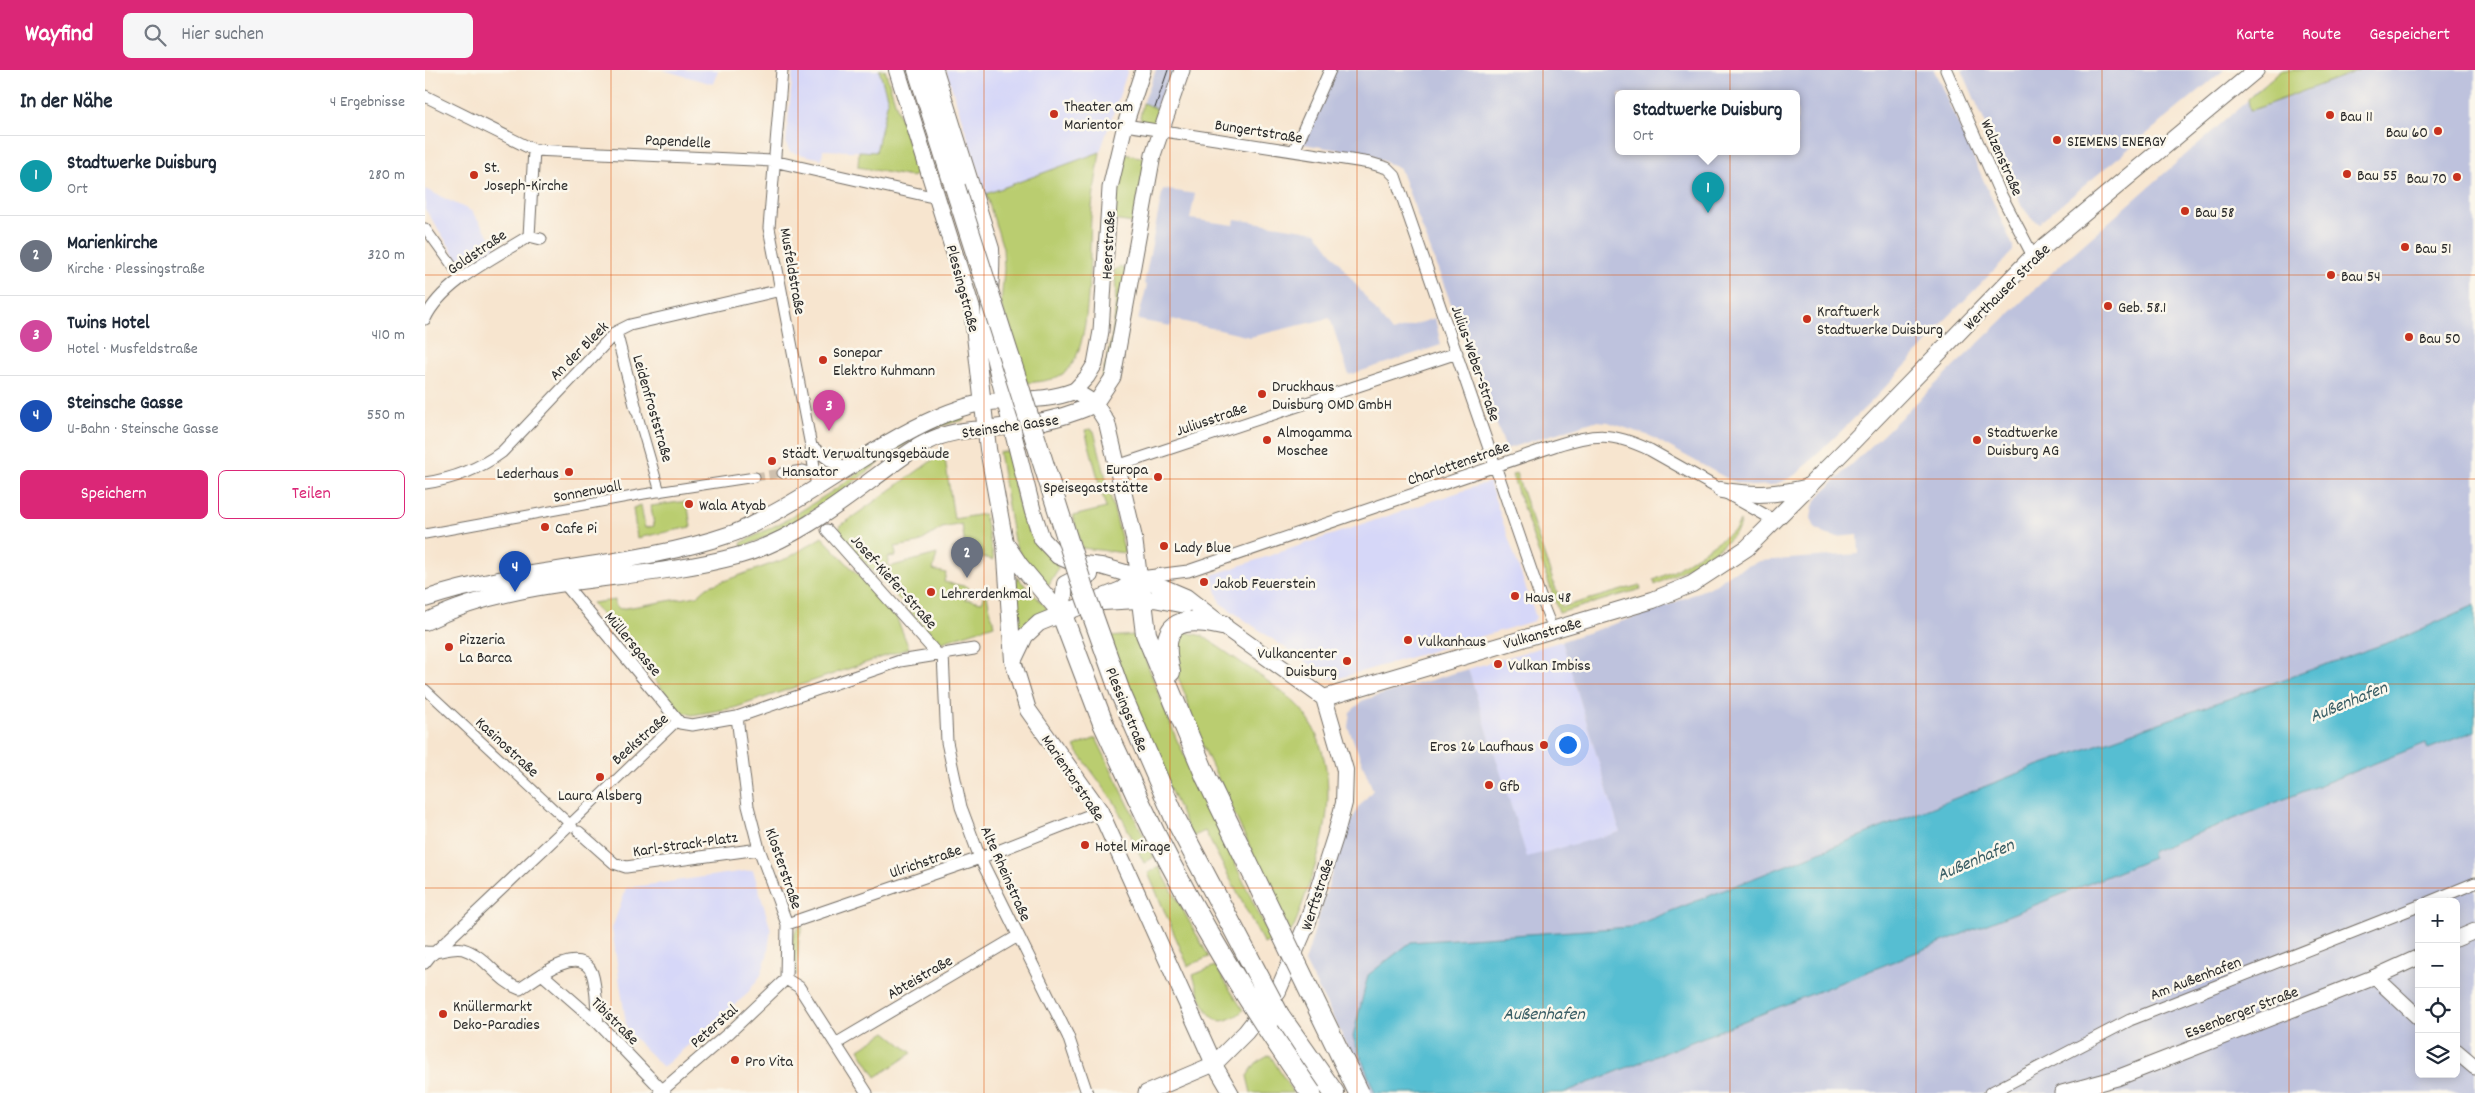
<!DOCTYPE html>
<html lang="de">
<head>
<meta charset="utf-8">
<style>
	:root { --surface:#fff; --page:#f6f6f7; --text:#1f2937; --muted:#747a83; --line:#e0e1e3; --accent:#db2777 }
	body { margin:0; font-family:Dekko,sans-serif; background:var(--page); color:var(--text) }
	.controls { position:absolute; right:15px; bottom:15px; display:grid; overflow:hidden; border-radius:8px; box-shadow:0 2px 12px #0003 }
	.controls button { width:45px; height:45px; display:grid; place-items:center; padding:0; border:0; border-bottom:1px solid var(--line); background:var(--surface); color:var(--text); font:25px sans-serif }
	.you { position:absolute; left:1142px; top:674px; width:18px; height:18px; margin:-12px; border:4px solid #fff; border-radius:50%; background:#1a73e8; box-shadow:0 0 0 8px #1a73e833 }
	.badge { display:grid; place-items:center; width:32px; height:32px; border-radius:50%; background:var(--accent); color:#fff; font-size:16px; font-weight:700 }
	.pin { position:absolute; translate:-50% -41px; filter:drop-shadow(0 1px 2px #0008) }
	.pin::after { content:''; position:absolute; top:26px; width:18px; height:15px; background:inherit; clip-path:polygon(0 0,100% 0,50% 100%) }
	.popup { position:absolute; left:1190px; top:20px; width:185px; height:65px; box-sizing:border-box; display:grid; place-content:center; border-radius:8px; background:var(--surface); filter:drop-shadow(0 1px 4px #0005); font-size:16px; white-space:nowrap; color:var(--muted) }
	.popup b { font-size:19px; color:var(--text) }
	.popup::after { content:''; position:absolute; left:50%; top:100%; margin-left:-10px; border:10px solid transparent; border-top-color:var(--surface) }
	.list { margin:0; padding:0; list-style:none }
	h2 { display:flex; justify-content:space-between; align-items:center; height:65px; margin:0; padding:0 20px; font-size:21px }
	h2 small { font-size:16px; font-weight:400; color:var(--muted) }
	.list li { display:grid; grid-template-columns:32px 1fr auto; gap:15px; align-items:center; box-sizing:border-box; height:80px; padding:0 20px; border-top:1px solid var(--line) }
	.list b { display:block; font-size:19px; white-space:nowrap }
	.list p { margin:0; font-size:16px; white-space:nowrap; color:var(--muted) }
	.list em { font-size:16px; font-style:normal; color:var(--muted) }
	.actions { display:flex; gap:10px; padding:15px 20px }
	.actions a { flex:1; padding:11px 0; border:1px solid var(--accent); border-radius:8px; text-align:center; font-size:18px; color:var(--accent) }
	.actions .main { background:var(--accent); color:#fff }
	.icon { flex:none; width:28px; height:28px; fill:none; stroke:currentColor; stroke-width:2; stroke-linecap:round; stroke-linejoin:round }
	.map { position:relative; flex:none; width:2050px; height:1023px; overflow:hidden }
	header { display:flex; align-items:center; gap:30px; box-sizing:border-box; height:70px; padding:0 25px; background:var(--accent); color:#fff }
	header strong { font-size:24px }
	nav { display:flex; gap:28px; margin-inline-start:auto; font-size:18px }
	.search { width:350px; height:45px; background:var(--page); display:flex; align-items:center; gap:12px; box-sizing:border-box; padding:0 18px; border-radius:8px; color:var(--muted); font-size:19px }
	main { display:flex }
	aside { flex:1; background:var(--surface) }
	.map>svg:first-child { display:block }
</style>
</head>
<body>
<header>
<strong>Wayfind</strong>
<div class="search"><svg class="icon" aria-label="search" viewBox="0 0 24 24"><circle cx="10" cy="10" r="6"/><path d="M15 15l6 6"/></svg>Hier suchen</div>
<nav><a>Karte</a><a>Route</a><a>Gespeichert</a></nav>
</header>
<main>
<aside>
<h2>In der Nähe<small>4 Ergebnisse</small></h2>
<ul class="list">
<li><span class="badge" style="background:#0f9aa8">1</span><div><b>Stadtwerke Duisburg</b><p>Ort</p></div><em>280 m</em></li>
<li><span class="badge" style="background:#6b7280">2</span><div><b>Marienkirche</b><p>Kirche · Plessingstraße</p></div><em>320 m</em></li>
<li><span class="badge" style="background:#d1479c">3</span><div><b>Twins Hotel</b><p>Hotel · Musfeldstraße</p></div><em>410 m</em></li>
<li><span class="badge" style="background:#1a4fb4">4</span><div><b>Steinsche Gasse</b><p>U-Bahn · Steinsche Gasse</p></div><em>550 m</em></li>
</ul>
<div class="actions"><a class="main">Speichern</a><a>Teilen</a></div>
</aside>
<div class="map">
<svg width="2050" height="1023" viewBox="0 0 2050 1023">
	<rect width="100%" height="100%" fill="#fbf7ec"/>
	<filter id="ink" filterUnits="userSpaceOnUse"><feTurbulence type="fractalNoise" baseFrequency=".02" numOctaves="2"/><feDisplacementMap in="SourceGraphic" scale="10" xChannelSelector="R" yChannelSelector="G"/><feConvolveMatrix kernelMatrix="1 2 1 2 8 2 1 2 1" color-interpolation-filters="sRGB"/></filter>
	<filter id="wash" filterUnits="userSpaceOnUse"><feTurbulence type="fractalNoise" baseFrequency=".0096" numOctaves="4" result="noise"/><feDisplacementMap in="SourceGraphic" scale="20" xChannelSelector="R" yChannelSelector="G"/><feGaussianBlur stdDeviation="1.12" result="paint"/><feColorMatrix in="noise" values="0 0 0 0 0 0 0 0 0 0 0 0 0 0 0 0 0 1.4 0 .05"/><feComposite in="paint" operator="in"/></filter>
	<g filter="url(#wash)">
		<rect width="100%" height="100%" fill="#f7e5cf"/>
		<path fill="#d6d7f8" d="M238,0H293L288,14Z
			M368,0H454L463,30L451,82L398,80L397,89L365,82L361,74Z
			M521,0H703L675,82L561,124Z
			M0,119L46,141L72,176L46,193L34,191L0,139Z
			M1064,412L1111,547L1109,551L911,609L904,608L795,533L787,505Z
			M1137,571L1195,762L1102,788L1043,599Z
			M328,800L346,860L342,886L336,905L321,925L238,997L202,961L187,859L201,818Z"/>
		<path fill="#bec2dd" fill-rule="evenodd" d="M731,0H749L734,40L718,33Z
			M908,0H1509L1588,176V181L1520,250L1503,272L1448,330L1372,404L1359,411L1346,415L1325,416L1305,410L1225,366L1183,352L1170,351L1081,379L975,99L946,85L878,74ZM1194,24H1372V82H1194Z
			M1537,0H1799L1614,153L1607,149L1596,135Z
			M1857,0H2050V535L1979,567L1609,697L1206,857L986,872L928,967L950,1023H946L880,892L916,773L933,738L948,720L923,657L925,642L939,630L1043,599L1102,787L1195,762L1137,571L1232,540L1292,514L1306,503L1335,491L1434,484L1433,465L1411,467L1399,464L1390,458L1386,448L1388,436L1394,426L1636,194L1822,31L1829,22Z
			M738,119L770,124L765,149L809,155L810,149L891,162L967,262L1010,248L1016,275L924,305L905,248L825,267L747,249L746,256L713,250L722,215L719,214Z
			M2050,661V1023H1138L1727,788L1726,784L1728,781L2001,673L2004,679ZM1994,832H2031V1004H1994Z"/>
		<path fill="#bacd70" stroke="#727c4e" d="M454,0H460L492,101L491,105L486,107L433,97L434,81L451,82L463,30Z
			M1856,0H1935L1825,41L1823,29Z
			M718,33L734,40L731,51L725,55L718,54L715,47Z
			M675,82C672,103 668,125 666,146C664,182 667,268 646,296C636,310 618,311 602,313L576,234L579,199L578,178L561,124Z
			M698,84L721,88L709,153L687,150Z
			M695,197L701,200L687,282L679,311L676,309C687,278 694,233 689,200Z
			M538,344L539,350C492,358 461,389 423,416C390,440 356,462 317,477L316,473L365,448L406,422L480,370Z
			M665,359L669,361L700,483L657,478L648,446L681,438L660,360Z
			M583,381C591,417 594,472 631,490L633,499L624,514L621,515L595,484L589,471L574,382Z
			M519,382L529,449L559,444L569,490L527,479L540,476L537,454L517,458L493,473L470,477L471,486L463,487L464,497L512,484L508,500L521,503L519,512L543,517L540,529L557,532L561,522L569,555L515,573L414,465L415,456Z
			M1091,403L1137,537L1215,515L1216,519L1134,543L1087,405Z
			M262,431L266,457L212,468L208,438L216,435L220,458L229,456L226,436Z
			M1315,451C1319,470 1246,507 1230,515L1229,510L1249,501L1310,460Z
			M397,467L470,544L484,578L309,638L267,645L255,641L167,533L190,530V535L195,539L272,526L282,517L363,488Z
			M592,507L624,540L592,565L591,509Z
			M760,562L778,566C808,588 842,608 870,633C881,643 889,658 894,671C917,736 891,793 870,855L865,863L767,653L762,629L748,595V569Z
			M711,565L751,668L846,870L839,874L780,761L767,767L727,680L683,567Z
			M671,668L729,787L719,793L690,733L649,677Z
			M734,797L784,887L763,896L723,803Z
			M376,856L377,859L374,867L372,906L366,898C367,885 363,863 376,856Z
			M790,896L818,940C814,945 809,947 804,949C783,960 773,920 768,905Z
			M461,962L487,983L451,1007L434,979Z
			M845,985L868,1023H826L822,1006L831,993Z"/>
		<path fill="#56bed2" stroke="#40747e" d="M2050,535V661L2003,679L2001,673L1728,781L1726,784L1728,788L1138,1023H950L928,967L943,905L986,872L1206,857L1609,697L1979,567Z"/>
	</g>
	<g filter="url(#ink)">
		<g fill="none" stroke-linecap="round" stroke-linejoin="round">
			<path stroke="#cec0ae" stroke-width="9" stroke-dasharray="9 4.5" stroke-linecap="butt" d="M330,407L357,403"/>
			<g stroke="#726c64" stroke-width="11">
				<path id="pedestrian" d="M0,158L36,208
					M211,339L235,422
					M357,403L378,400L390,404
					M0,464L219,424L330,407
					M1116,529L1124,549
					M0,619L148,757
					M145,754L250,653H255
					M0,894L8,884"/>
			</g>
			<g stroke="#726c64" stroke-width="13">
				<path id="minor" d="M357,0L344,158L386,376L392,418
					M1521,0L1575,123L1608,186
					M0,26L109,80L348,91L503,126L512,125
					M700,55L945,93L962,98L970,106L1116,529
					M869,81L905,0
					M104,166L109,80
					M0,249C17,212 71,187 104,166L116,169
					M191,262L211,339
					M386,376L407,392L424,398
					M692,396L1032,283
					M0,413C28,409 54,399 77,382L191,262L205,255L356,220
					M402,460L513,585
					M715,507L763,501L1129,376C1170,363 1187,362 1225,380L1349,450
					M139,513L255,653L267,655L312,647L475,591L549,579
					M518,584L522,672L536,737L555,788L643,966L662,1023
					M312,647L323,736L334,779L362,854L361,909L374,917L442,1023
					M154,762L189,793L201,797L334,779
					M2004,832L2050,813
					M362,854L555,788L675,741
					M0,882C12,884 27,876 38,879C62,886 72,911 95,919C111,908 155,873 167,903C172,917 171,938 173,953
					M8,884L145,754
					M117,904L173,953L240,1023
					M412,973L593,866
					M234,1023L305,962L361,909
					M1565,1023L1705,950L1994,836"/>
			</g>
			<g stroke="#726c64" stroke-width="17">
				<path id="tertiary" d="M649,321L662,307L670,294L676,261L685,118L700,55L718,0
					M670,334L688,307L728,85L757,0
					M2031,869L2050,861
					M1950,907L1994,948
					M2031,981L2050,997
					M721,1023L789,994L806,1023
					M1637,1023L1692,1008L1950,907L1994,887"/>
			</g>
			<g stroke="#726c64" stroke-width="18">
				<path id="secondary" d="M472,0L547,239L563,379L580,473L588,591L603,640L675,741L789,994L821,962L853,921L883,851L910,767L919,733L920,700L899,628
					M510,0L566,179C568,210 561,241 565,271L608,442L617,469L633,486L649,493L676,496L714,507L761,527L797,555L899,628
					M1296,420C1328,426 1349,425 1380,418
					M581,474L595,495L637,545
					M0,529C99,496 207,498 306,464C319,460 331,452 343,446C401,416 453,373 513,347C527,341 541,336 556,333C587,328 618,333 649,321L670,334L682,353L709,468L714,507
					M678,532L729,529L760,535
					M637,545L640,514L652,508L665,505
					M0,552C101,503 207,514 312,486C362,473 408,439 449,408C466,396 483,381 502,372C528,358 558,360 586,356C616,353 642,347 670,334
					M589,589L600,566L614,553L696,520L714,507
					M899,628L1228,530L1267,514L1322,478L1412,388L1608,186L1831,0"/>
			</g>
			<g stroke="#726c64" stroke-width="22">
				<path id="trunk" d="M493,0L530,117
					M714,507L721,564L781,707
					M637,545L678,653L699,698
					M745,602C734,554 752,545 797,555
					M854,945L909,1023"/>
			</g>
			<use href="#pedestrian" stroke="#fff" stroke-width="9"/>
			<use href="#minor" stroke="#fff" stroke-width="11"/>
			<use href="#tertiary" stroke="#fff" stroke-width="15"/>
			<use href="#secondary" stroke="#fff" stroke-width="16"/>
			<use href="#trunk" stroke="#fff" stroke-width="20"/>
			<path stroke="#2b2b2b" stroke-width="1" d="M730,38L743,0"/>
			<g stroke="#726c64" stroke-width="22" stroke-linecap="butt">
				<path id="trunk-bridge" d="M530,117L659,521L695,622L750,748L854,945
					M699,698C750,813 814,920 886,1023
					M781,707L934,1023"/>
			</g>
			<use href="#trunk-bridge" stroke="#fff" stroke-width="20"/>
		</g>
	</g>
	<path fill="none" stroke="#df570e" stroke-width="1" stroke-opacity="0.55" d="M186,0V1023M373,0V1023M559,0V1023M745,0V1023M932,0V1023M1118,0V1023M1305,0V1023M1491,0V1023M1677,0V1023M1864,0V1023M0,205H2050M0,409H2050M0,614H2050M0,818H2050"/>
	<g fill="#c8321e" stroke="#fbf7ec" stroke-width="2">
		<circle cx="629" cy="44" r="5"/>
		<circle cx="1905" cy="45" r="5"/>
		<circle cx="2013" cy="61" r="5"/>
		<circle cx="1632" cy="70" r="5"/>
		<circle cx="1922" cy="104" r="5"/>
		<circle cx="49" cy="105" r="5"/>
		<circle cx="2032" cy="107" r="5"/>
		<circle cx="1760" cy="141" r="5"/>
		<circle cx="1980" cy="177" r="5"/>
		<circle cx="1906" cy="205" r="5"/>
		<circle cx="1683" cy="236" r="5"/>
		<circle cx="1382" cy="249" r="5"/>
		<circle cx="1984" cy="267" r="5"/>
		<circle cx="398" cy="290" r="5"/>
		<circle cx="837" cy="324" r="5"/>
		<circle cx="842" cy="370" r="5"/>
		<circle cx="1552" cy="370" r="5"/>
		<circle cx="347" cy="391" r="5"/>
		<circle cx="144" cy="402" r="5"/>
		<circle cx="733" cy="407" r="5"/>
		<circle cx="264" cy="434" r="5"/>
		<circle cx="120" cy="457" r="5"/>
		<circle cx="739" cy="476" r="5"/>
		<circle cx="779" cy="512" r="5"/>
		<circle cx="506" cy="522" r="5"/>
		<circle cx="1090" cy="526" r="5"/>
		<circle cx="983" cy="570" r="5"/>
		<circle cx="24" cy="577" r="5"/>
		<circle cx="922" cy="591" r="5"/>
		<circle cx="1073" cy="594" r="5"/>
		<circle cx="1119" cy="675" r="5"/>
		<circle cx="175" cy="707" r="5"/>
		<circle cx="1064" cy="715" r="5"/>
		<circle cx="660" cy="775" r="5"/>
		<circle cx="18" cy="944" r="5"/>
		<circle cx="310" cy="990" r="5"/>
	</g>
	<g text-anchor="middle" stroke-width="5" stroke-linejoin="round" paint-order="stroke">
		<g font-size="16" fill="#2b2b2b" stroke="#fbf7ec" text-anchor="start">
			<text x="639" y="41">Theater am<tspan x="639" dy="18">Marientor</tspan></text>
			<text x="1915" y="51">Bau 11</text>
			<text x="2003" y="67" text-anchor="end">Bau 60</text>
			<text x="1642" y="76">SIEMENS ENERGY</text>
			<text x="59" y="102">St.<tspan x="59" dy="18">Joseph-Kirche</tspan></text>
			<text x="1932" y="110">Bau 55</text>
			<text x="2022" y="113" text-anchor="end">Bau 70</text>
			<text x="1770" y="147">Bau 58</text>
			<text x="1990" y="183">Bau 51</text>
			<text x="1916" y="211">Bau 54</text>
			<text x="1693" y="242">Geb. 58.1</text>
			<text x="1392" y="246">Kraftwerk<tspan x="1392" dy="18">Stadtwerke Duisburg</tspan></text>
			<text x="1994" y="273">Bau 50</text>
			<text x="408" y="287">Sonepar<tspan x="408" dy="18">Elektro Kuhmann</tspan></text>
			<text x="847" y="321">Druckhaus<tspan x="847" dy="18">Duisburg OMD GmbH</tspan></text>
			<text x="852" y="367">Almogamma<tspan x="852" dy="18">Moschee</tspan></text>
			<text x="1562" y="367">Stadtwerke<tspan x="1562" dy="18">Duisburg AG</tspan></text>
			<text x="357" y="388">Städt. Verwaltungsgebäude<tspan x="357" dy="18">Hansator</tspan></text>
			<text x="723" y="404" text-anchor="end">Europa<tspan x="723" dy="18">Speisegaststätte</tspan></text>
			<text x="134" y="408" text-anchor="end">Lederhaus</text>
			<text x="274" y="440">Wala Atyab</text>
			<text x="130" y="463">Cafe Pi</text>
			<text x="749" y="482">Lady Blue</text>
			<text x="789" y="518">Jakob Feuerstein</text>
			<text x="516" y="528">Lehrerdenkmal</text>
			<text x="1100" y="532">Haus 48</text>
			<text x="34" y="574">Pizzeria<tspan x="34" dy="18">La Barca</tspan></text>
			<text x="993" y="576">Vulkanhaus</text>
			<text x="912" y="588" text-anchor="end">Vulkancenter<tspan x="912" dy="18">Duisburg</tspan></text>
			<text x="1083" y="600">Vulkan Imbiss</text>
			<text x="1109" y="681" text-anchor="end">Eros 26 Laufhaus</text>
			<text x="1074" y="721">Gfb</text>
			<text x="175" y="730" text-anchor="middle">Laura Alsberg</text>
			<text x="670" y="781">Hotel Mirage</text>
			<text x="28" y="941">Knüllermarkt<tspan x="28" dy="18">Deko-Paradies</tspan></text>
			<text x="320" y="996">Pro Vita</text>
		</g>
		<g font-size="16" fill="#2b2b2b" stroke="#fbf7ec">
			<text transform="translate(834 60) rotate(9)" y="6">Bungertstraße</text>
			<text transform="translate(253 70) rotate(3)" y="6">Papendelle</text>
			<text transform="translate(1578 87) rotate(66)" y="6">Walzenstraße</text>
			<text transform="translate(682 175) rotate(-87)" y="6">Heerstraße</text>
			<text transform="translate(51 181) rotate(-34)" y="6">Goldstraße</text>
			<text transform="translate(369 201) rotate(80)" y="6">Musfeldstraße</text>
			<text transform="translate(1581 216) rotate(-45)" y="6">Werthauser Straße</text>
			<text transform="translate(539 218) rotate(75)" y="6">Plessingstraße</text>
			<text transform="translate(153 280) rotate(-45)" y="6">An der Bleek</text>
			<text transform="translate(1052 293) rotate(71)" y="6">Julius-Weber-Straße</text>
			<text transform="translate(229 338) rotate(74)" y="6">Leidenfroststraße</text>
			<text transform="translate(786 348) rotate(-19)" y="6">Juliusstraße</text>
			<text transform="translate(585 355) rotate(-8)" y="6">Steinsche Gasse</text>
			<text transform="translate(1033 392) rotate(-19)" y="6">Charlottenstraße</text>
			<text transform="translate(162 420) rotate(-10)" y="6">Sonnenwall</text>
			<text transform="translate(470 511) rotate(48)" y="6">Josef-Kiefer-Straße</text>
			<text transform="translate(1117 562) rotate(-16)" y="6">Vulkanstraße</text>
			<text transform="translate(209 573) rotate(50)" y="6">Müllersgasse</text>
			<text transform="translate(703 639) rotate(68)" y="6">Plessingstraße</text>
			<text transform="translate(214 668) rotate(-41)" y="6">Beekstraße</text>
			<text transform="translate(83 676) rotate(43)" y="6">Kasinostraße</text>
			<text transform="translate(649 707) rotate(56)" y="6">Marientorstraße</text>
			<text transform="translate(260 773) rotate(-8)" y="6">Karl-Strack-Platz</text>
			<text transform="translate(500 790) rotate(-19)" y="6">Ulrichstraße</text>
			<text transform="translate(360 798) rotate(71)" y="6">Klosterstraße</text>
			<text transform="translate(582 803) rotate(66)" y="6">Alte Rheinstraße</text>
			<text transform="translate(891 824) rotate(-72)" y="6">Werftstraße</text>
			<text transform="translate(494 906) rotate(-30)" y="6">Abteistraße</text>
			<text transform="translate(1770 907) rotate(-21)" y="6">Am Außenhafen</text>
			<text transform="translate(1816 941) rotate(-21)" y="6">Essenberger Straße</text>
			<text transform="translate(191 950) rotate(45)" y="6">Tibistraße</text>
			<text transform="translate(288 955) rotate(-41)" y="6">Peterstal</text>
		</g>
		<g font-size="18" font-style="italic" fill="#3a5e65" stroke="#fbf7ec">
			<text transform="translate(1923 631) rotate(-22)" y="6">Außenhafen</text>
			<text transform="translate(1550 789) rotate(-23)" y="6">Außenhafen</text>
			<text x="1119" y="949">Außenhafen</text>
		</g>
	</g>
</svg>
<div class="controls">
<button>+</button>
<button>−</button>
<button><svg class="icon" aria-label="locate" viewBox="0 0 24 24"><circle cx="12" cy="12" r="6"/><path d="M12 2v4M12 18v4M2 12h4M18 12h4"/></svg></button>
<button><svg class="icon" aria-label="layers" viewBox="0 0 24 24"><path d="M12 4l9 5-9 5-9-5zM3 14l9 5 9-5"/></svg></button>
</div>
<div class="you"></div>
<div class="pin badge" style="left:1283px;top:143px;background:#0f9aa8">1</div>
<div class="popup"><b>Stadtwerke Duisburg</b>Ort</div>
<div class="pin badge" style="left:542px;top:508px;background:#6b7280">2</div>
<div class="pin badge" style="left:404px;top:361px;background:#d1479c">3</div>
<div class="pin badge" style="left:90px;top:522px;background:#1a4fb4">4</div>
</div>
</main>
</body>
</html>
